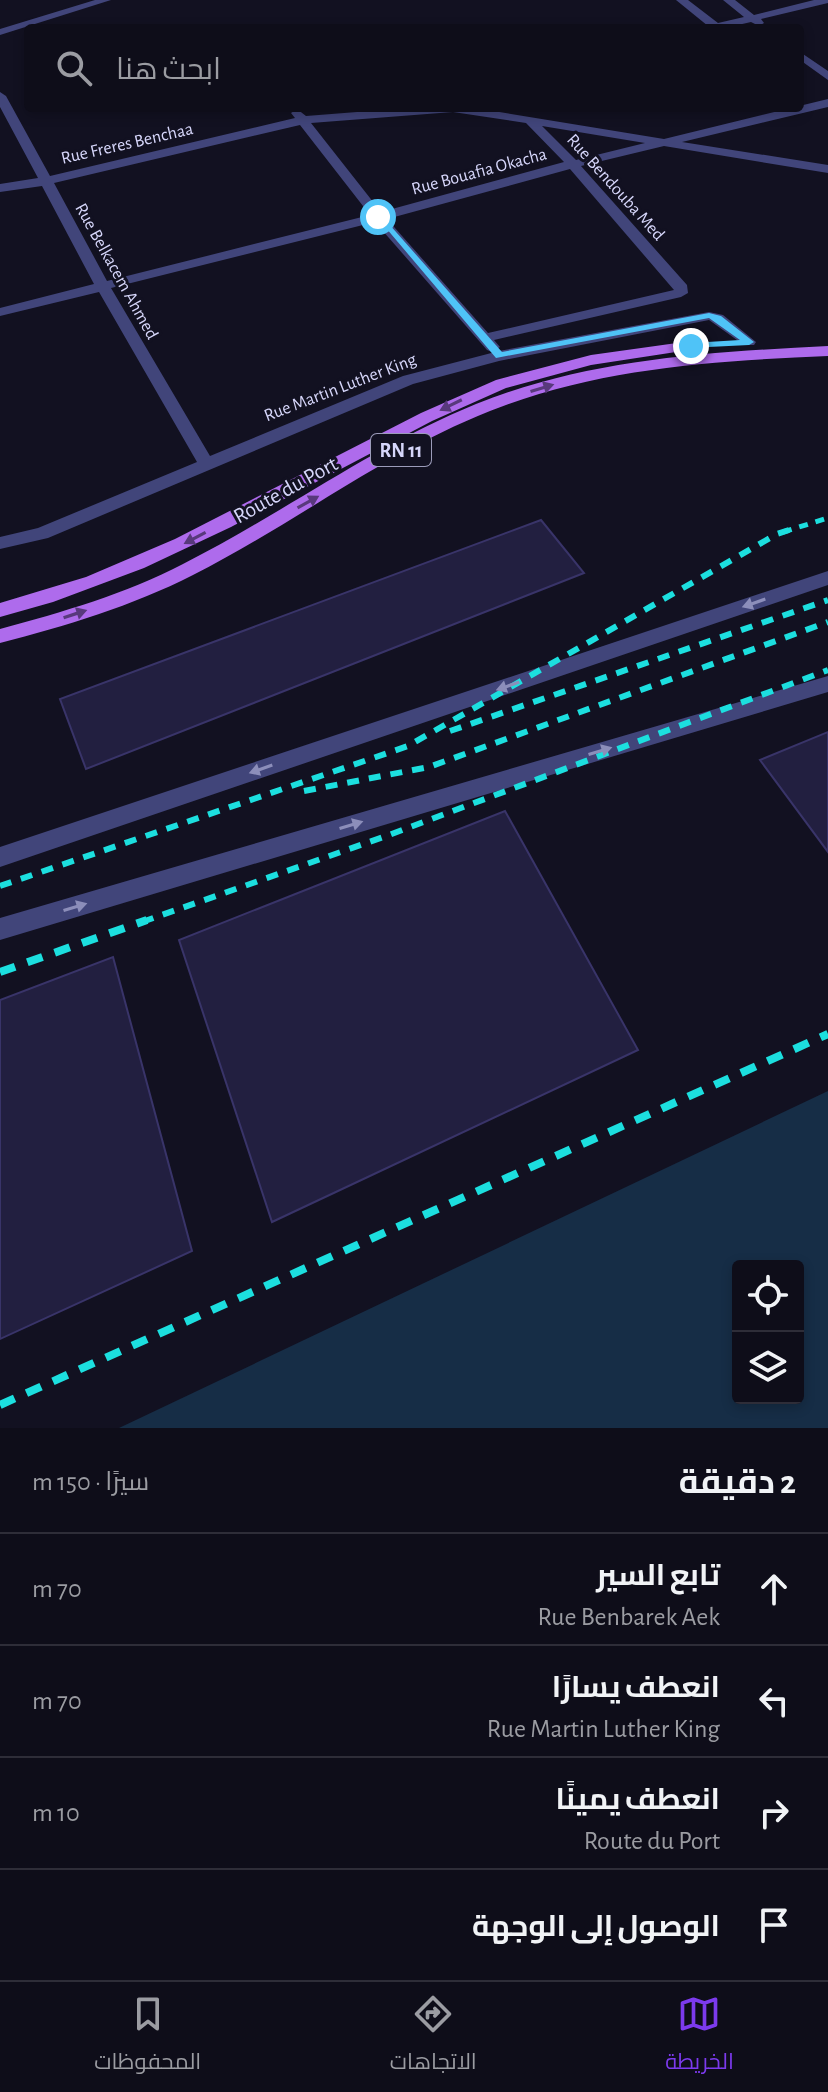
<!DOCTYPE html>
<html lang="ar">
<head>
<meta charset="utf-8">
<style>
	:root { --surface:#0e0d19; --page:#1c1b26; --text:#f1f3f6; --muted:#9b9ca2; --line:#2e2d38; --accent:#7c3aed }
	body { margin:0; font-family:"Alegreya Sans",Cairo,sans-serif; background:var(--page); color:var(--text); direction:rtl }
	.controls { position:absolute; right:24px; bottom:24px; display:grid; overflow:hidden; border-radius:8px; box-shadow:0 4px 12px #0003 }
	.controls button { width:72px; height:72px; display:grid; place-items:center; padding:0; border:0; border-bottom:2px solid var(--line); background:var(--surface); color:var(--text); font:40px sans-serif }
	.stop { position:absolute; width:24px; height:24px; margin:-18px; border:6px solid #4fc3f7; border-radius:50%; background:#fff }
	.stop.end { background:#4fc3f7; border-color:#fff; box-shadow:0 2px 8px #0008 }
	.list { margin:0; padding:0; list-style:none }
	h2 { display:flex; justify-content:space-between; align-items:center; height:104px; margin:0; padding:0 32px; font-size:34px }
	h2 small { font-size:26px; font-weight:400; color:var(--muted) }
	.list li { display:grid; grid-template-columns:52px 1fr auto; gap:24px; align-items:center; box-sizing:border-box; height:112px; padding:0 32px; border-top:2px solid var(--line) }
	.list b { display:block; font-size:30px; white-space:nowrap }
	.list p { margin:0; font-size:26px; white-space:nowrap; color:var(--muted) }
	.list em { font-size:26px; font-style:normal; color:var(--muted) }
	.icon { flex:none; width:44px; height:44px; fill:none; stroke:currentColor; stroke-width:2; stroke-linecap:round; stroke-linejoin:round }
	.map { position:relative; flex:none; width:828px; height:1428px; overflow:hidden; direction:ltr }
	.search { position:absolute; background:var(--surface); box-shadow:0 4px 12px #0003; left:24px; right:24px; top:24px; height:88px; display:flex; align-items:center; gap:20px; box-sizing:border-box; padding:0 28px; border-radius:8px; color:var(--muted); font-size:30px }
	.sheet { height:552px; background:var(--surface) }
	nav { display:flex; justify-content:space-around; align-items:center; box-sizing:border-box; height:112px; border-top:2px solid var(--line); background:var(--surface); font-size:22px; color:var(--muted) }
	nav a { display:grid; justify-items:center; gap:4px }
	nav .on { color:var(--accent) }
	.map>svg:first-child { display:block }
</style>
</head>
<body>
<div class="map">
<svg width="828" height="1428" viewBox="0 0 828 1428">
	<rect width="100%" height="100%" fill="#121121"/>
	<path fill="#162d46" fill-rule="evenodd" d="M828,1091V1428H119ZM738,1266H798V1398H738Z"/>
	<path fill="#221f40" stroke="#393469" stroke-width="2" d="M541,520L584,573L86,769L60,699Z
		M828,732V852L760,760Z
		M505,811L638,1050L272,1222L179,940Z
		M113,957L192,1251L0,1339V1000Z"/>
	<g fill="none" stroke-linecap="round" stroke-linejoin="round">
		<path fill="#41457a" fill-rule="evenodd" d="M95,0H111L0,35V29Z
			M676,0H688L718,23L744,17L723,0H735L754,15L814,0H828V3L761,19L764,23L759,26L751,22L725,28H707L708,26Z
			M800,52L828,71V80L800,60Z
			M0,92L6,96L50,176L295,118L291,113L297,109L306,116L408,108H475L664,139L828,99V107L682,142L828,165V173L664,146L581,166L687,285L688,293L681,297L494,340L500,347L492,352L487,350L375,222L111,288L210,456L403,376L499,351L709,312L723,315L756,342L754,345H744L709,320L499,361L413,384L48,538L0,549V537L38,528L197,462L99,292L0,316V308L94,284L42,186L0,192V184L38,178L0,107ZM453,112L526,123L564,162L381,212L311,123ZM300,125L370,215L107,281L54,183ZM542,126L645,143L576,160ZM570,169L674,290L488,333L387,219Z
			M828,571V585L0,867V847Z
			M828,676V692L0,940V918Z"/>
		<path fill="#ae6bec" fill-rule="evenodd" d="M684,342L689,344V350L591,365L506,388L432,421L231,527L144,568L53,602L0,617V603L86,577L175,539L421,413L496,380L591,355Z
			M828,346V356C713,361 598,368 490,411C384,453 294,524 193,575C132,606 66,626 0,643V629C63,612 125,594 183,564C282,514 373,446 476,404C588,359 709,352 828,346Z"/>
		<path stroke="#1cdfdf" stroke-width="5" stroke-dasharray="9 8" stroke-linecap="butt" d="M783,532L828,518"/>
		<path stroke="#1cdfdf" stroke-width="6" stroke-dasharray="12 10" stroke-linecap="butt" d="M450,731L828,600
			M304,791L429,767L828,622
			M0,886L408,746L777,534L789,530
			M142,922L389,835L828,670"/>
		<path stroke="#1cdfdf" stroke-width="8" stroke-dasharray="16 13" stroke-linecap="butt" d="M0,972L147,920
			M0,1405L828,1034"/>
	</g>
	<defs><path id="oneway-solid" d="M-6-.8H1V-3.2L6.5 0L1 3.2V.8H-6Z" transform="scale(2)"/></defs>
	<g fill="#58397c">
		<use href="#oneway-solid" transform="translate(542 388) rotate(-17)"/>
		<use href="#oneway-solid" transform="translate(451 405) rotate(154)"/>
		<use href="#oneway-solid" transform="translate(308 502) rotate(-29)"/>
		<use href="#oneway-solid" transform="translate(195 538) rotate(152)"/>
		<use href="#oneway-solid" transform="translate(75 614) rotate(-18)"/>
	</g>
	<g fill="#8c8eba">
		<use href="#oneway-solid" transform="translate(754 603) rotate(161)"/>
		<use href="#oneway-solid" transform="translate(508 686) rotate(161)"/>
		<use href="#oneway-solid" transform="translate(600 751) rotate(-17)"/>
		<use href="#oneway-solid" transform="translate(261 769) rotate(161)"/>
		<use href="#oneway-solid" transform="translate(351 825) rotate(-17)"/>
		<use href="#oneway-solid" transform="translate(75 907) rotate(-17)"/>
	</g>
	<path fill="#4fc3f7" d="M375,215H381L502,352L709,313L721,316L754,342L749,345L688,348L691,343L740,340L709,318L496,358Z"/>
	<g text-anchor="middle" stroke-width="6" stroke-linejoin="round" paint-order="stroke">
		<g font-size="18" fill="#d6d6fa" stroke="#121121">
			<text transform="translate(127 143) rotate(-13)" y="6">Rue Freres Benchaa</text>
			<text transform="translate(479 171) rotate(-15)" y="6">Rue Bouafia Okacha</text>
			<text transform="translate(616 187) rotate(48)" y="6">Rue Bendouba Med</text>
			<text transform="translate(117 271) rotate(61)" y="6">Rue Belkacem Ahmed</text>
			<text transform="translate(340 387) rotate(-21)" y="6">Rue Martin Luther King</text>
		</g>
		<rect fill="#121121" stroke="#9b9bb9" stroke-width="2" x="371" y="434" width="60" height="32" rx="6"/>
		<g font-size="20" font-weight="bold" fill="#d6d6fa">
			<text x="401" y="457">RN 11</text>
		</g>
		<g font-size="22" fill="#d6d6fa" stroke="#121121">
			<text transform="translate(285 489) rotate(-29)" y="8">Route du Port</text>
		</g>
	</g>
</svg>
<div class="controls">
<button><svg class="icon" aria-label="locate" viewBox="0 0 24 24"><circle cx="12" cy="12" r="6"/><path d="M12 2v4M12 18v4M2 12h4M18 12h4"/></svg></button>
<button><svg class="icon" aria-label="layers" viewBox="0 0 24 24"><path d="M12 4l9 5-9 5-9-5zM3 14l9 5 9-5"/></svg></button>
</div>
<div class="stop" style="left:378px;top:217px"></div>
<div class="stop end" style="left:691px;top:346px"></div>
<div class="search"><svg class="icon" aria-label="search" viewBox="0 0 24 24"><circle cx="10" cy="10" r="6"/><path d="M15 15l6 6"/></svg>ابحث هنا</div>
</div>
<section class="sheet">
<h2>2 دقيقة<small>سيرًا · 150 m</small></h2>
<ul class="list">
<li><svg class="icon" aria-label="ahead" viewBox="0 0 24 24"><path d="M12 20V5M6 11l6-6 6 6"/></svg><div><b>تابع السير</b><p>Rue Benbarek Aek</p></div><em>70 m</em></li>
<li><svg class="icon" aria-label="left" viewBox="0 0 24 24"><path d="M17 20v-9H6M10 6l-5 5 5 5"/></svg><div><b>انعطف يسارًا</b><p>Rue Martin Luther King</p></div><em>70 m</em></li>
<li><svg class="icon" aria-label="right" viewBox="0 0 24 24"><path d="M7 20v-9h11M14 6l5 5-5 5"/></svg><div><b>انعطف يمينًا</b><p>Route du Port</p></div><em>10 m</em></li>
<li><svg class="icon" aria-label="arrive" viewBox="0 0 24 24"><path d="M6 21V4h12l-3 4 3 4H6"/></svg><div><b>الوصول إلى الوجهة</b></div></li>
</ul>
</section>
<nav>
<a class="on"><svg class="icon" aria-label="map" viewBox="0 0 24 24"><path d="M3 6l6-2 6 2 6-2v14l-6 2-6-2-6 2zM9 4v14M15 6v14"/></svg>الخريطة</a>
<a><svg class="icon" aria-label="directions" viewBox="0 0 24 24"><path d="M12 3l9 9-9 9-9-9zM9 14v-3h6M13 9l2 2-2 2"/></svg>الاتجاهات</a>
<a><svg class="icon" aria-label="saved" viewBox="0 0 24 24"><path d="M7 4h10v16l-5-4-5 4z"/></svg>المحفوظات</a>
</nav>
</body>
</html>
